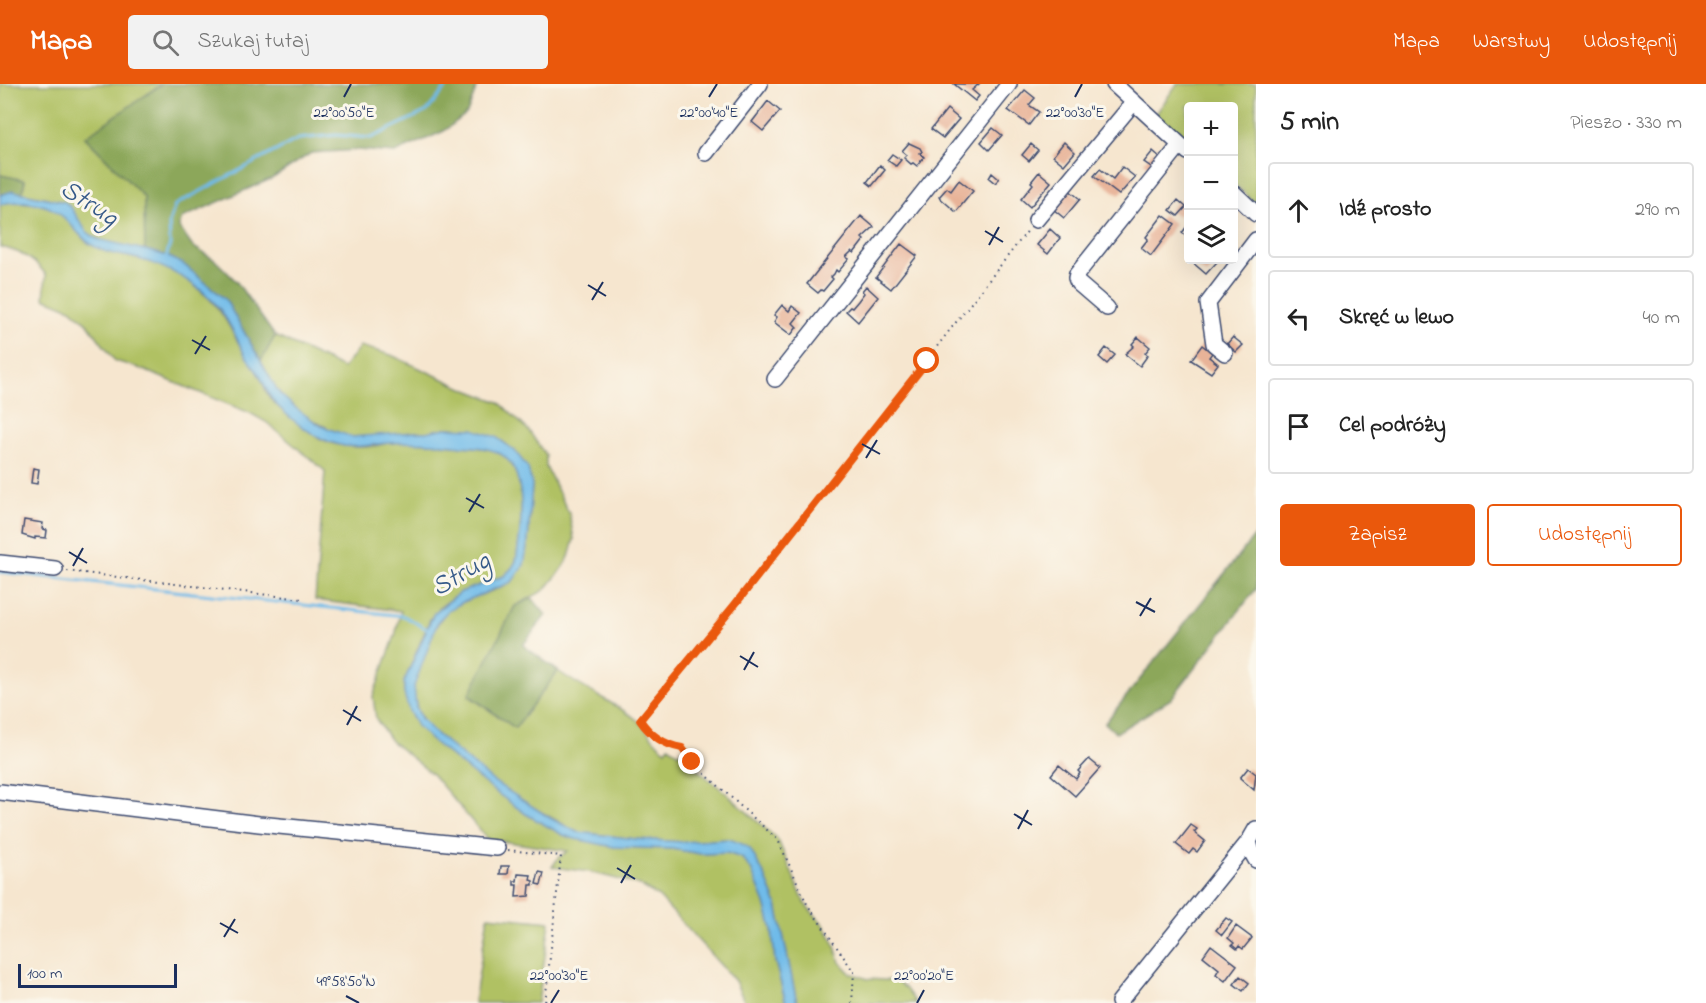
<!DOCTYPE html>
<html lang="pl">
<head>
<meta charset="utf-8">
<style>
	:root { --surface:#fff; --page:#f2f2f2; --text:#222; --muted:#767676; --line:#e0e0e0; --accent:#ea580c }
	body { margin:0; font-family:"Indie Flower",sans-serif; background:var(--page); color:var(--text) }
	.controls { position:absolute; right:18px; top:18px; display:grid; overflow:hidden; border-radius:6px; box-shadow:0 6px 24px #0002 }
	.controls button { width:54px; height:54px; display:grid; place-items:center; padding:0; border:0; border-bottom:2px solid var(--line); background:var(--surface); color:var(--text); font:30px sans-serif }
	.scale { position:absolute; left:18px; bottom:15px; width:159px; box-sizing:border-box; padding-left:6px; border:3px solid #1b2f5e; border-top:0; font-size:16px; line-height:21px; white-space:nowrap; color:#1b2f5e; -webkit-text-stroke:4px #fbf7ec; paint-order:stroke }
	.stop { position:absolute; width:18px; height:18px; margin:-14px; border:4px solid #ea580c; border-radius:50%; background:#fff }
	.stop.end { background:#ea580c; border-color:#fff; box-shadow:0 2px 6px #0008 }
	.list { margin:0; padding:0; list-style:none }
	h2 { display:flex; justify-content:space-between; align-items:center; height:78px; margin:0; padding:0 24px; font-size:26px }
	h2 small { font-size:20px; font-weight:400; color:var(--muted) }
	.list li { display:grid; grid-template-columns:39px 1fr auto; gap:18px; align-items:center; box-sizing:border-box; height:96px; margin:0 12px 12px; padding:0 12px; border:2px solid var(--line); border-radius:6px }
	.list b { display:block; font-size:22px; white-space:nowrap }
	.list em { font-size:20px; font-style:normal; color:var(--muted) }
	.actions { display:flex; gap:12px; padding:18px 24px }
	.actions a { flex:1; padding:14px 0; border:2px solid var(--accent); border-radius:6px; text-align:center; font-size:21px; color:var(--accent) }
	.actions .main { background:var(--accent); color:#fff }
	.icon { flex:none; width:33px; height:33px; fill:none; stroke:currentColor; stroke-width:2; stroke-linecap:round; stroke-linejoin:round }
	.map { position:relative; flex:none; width:1256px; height:919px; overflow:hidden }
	header { display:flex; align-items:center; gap:36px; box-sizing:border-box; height:84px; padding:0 30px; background:var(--accent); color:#fff }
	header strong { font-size:28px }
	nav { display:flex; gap:33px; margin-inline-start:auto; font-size:21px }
	.search { width:420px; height:54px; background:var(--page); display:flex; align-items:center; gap:15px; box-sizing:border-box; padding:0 21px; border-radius:6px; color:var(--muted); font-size:22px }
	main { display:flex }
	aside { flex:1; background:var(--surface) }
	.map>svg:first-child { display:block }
</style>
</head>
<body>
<header>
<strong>Mapa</strong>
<div class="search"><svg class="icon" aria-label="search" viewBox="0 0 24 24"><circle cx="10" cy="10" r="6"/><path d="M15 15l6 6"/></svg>Szukaj tutaj</div>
<nav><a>Mapa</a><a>Warstwy</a><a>Udostępnij</a></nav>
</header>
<main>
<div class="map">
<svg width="1256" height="919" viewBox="0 0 1256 919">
	<rect width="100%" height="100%" fill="#fbf7ec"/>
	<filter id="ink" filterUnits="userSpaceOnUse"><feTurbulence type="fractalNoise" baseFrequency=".0167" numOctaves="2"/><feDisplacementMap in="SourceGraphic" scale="12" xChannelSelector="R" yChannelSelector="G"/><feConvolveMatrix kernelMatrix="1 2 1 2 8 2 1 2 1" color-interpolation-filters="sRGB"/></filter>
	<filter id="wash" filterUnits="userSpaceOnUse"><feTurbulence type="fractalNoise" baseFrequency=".008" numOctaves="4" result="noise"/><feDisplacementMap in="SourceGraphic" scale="24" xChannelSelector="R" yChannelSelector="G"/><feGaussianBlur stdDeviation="1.35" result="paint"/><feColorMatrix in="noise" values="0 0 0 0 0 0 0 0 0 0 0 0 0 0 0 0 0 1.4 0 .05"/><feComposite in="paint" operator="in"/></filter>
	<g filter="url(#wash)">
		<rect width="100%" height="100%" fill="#f6e6cf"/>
		<path fill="#b0c164" stroke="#667861" stroke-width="1.5" d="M0,0H162L85,53L144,113L145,166C126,162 103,161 87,148C75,138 73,122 54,116C44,112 33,112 22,109L25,96L0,91Z
			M1177,0H1256V120L1234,100V22H1188V59L1156,30Z
			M5,118C28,118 52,119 68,136C76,145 80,154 90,160C113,173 142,173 167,184C180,189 194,201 204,210C224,227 232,249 245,270C250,277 255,285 260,293C264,300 265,310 272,317C284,329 300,341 314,351C329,362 357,365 375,362C380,361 384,359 389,359C412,357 438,359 461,362C473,363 486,363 497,368C531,383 521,447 516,477L512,484L504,492L461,508L440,523L430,535L404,598V609L412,634L431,656L493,706L526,730L563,751L614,763L672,765L701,770L727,769L742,774L751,785L765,819L772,845L775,877L786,919H745L735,897L659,813L640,801L590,788L552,783L558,774L568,767L487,755L433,691L391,657L376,635L373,612L395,552L401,527L315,516L325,387L266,338L250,329L136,283L115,277L88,240L71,225L44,214L46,191C36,176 18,166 0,163V121Z
			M275,252L343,284L360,262L391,271L465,305L499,318L529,347L546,372V383L569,429L574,455L569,473L562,485L545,506L515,522L469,612L515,644L558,587C583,605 611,617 636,635C647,644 653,658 666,666L669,662L679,670L681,666L690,674L687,677L727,710L778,756L805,820L824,841L834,859L840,878L850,889L868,895L898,897L906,905L916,919H797L777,821L764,790L750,765L744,761L729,755L683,758L636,755L577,748L529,721L493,697L428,643C419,632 414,619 414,605C415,588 435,536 449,526C468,513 492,509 512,498L528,457L532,401L515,367L502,357L465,345L446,344L426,348H415L369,353H352L337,349L307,333L284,314L273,300L261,277Z
			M488,832L550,838L538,919H474Z"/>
		<path fill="#8ca75a" stroke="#546b5c" stroke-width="1.5" d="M162,0H478L467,29L444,47L395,69L358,66L311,69L273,94L182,134L179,143L192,162L215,176L236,197L275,252L261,277L225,215L182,180L167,172L145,166L144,113L85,53Z
			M0,91L25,96L22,109L13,107L0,111Z
			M1256,450V505L1171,615L1116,649L1105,639Z
			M532,514L546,531L523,561L558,587L515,644L469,611L515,522Z"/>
		<path fill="#70bbe9" stroke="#4675a4" stroke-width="1.5" d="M13,107L65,118L72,125L86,147L97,155L145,166L167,172L183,180L225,215L279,309L293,322L321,342L352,353L415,348H426L446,344L473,345L496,353L515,367L528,384L532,401L528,457L524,481L512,498L463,518L449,526L438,537L414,602L416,623L421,634L435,649L493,697L550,734L577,748L636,755L683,758L729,755L744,761L750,765L764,790L777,821L797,919H786L775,877L772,845L765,819L751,785L742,774L727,769L701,770L672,765L614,763L575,755L563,751L526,730L493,706L431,656L417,642L409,627L404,609V598L434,529L461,508L504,492L512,484L516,477C521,448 531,383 497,368C486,363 474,363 462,362C438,359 414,357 390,359C374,360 361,364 345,362C322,358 299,342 283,327C270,316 268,308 261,294C256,285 248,277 243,267C236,253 229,237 219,224C199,200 169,183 139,175C128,172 115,171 104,167C68,153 73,122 26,118C17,118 8,117 0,121V111Z"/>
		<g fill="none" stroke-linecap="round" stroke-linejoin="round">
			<path stroke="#70bbe9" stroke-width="3" d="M166,174L170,160L169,139L175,121L298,55L336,51L371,54L427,27L449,0
				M0,488L404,532L430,547"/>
		</g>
		<g id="blocks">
			<path fill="#e8b398" d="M954,0H979L972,6L979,12L975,17Z
				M1025,6L1035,14L1029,21L1039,28L1029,41L1008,26Z
				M768,17L780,27L763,47L752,38Z
				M947,25L959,35L943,54L931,45Z
				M993,44L1002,51L989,66L981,58Z
				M1064,58L1075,68L1064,81L1053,72Z
				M909,59L920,64L922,68L920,69L924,73L917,82L913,79L911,80L904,74L907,71L902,67Z
				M1031,60L1038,66L1029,77L1022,71Z
				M1153,67L1162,75L1154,85L1144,78Z
				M892,70L901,76L896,82L887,76Z
				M880,81L885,86L872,102L867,98Z
				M1122,83L1135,93L1119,111L1094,92L1100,85L1113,95Z
				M1039,88L1051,98L1030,123L1021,115L1033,100L1031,98Z
				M992,89L999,95L995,99L989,94Z
				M959,96L973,107L956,128L939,113L947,104L951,107Z
				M1069,106L1080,115L1064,134L1053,125Z
				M1178,116L1186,123L1178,132L1170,126Z
				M1163,131L1175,140L1151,172L1141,164L1148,155L1146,153Z
				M861,132L874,143L862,154L864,156L854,169L852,167L846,173L849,175L838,188L836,186L834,190L831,193L833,195L823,207L821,206L818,209L807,200Z
				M1188,141V154L1182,149Z
				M1050,145L1060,154L1048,170L1037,161Z
				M901,160L917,172L891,205L876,193Z
				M1194,176H1214L1217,178L1206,190L1192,178Z
				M866,202L878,213L858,238L846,227L850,223L852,224L858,217L864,209L862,207Z
				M782,221L789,227L792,222L801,229L793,239L797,243L791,251L774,238L777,233L774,231Z
				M1138,253L1150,263L1145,269L1148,271L1140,282L1125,270L1134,262L1132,260Z
				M1233,253L1243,261L1236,268L1227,260Z
				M1202,261L1212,269L1209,273L1218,280L1211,289L1191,276Z
				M1106,264L1115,271L1107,280L1099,273Z
				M33,384L39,385L37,400L31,399Z
				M24,436L43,439L42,445L47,446L46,454L35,453V455L22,451Z
				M1089,675L1100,684L1075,712L1051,691L1059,681L1076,695L1080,689L1078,687Z
				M1248,684L1256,690L1254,706L1240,694Z
				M1191,741L1197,745L1194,748L1205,757L1197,768L1193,765L1189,770L1176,760Z
				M501,782H509L508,790H500Z
				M539,788L544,789L541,801L536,800Z
				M518,790L531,791L530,796L533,797V801H530L529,812L516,813L517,801H514V797H517Z
				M1226,834L1232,838L1222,851L1216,846Z
				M1236,842L1252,854L1243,865L1239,862L1237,865L1232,861L1234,859L1228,854Z
				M1211,861L1237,881L1225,897L1216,890L1219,885L1203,872Z
				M1240,892L1249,899L1243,907L1234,900Z"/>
		</g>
	</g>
	<g filter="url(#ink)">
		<use href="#blocks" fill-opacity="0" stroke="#3c4a6f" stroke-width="1.5"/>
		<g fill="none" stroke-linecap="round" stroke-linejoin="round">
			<g stroke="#3c4a6f" stroke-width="18">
				<path id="minor" d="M1114,0L1188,68
					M706,69L760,0
					M1234,109L1256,130
					M1036,136L1134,18
					M1107,224L1078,199L1076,194L1077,190L1180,61
					M1225,269L1214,260L1208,219L1256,156
					M775,295L1009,0
					M0,479L55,485
					M0,708L259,740L497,764
					M1256,745L1249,757L1252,769L1256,776
					M1119,918L1249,757"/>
			</g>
			<path stroke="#3c4a6f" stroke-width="2" stroke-dasharray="1.5 4.5" stroke-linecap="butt" d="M67,487L302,515
				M508,766L561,772L545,919
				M852,919L854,888L807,820L778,756L692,678L682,665C665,661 650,651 640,636L733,523L1029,145"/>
			<use href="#minor" stroke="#fff" stroke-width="15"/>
		</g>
	</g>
	<g fill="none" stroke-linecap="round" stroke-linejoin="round" filter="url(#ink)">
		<path stroke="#ea580c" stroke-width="8" d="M692,678L682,664C665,661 650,651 640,636L733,523L927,277"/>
	</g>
	<path fill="none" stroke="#1b2f5e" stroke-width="2" d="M344,13L351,0M709,13L717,0M1075,13L1082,0M985,147L1003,158M989,161L999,143M588,201L606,212M592,216L603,198M192,256L210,266M195,270L206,252M862,360L880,370M866,374L877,356M466,414L484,424M469,428L480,410M69,468L87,479M73,482L83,464M1136,518L1155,528M1140,532L1151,514M740,572L758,583M744,586L754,568M343,626L361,637M347,641L357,622M1014,730L1032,741M1018,745L1028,726M617,784L635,795M621,799L631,781M220,839L238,849M224,853L235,835M346,912L359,919M551,919L559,906M917,919L924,906"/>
	<g text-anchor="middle" stroke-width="6" stroke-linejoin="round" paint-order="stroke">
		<g font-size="27" font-style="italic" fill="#355988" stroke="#fbf7ec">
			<text transform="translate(90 118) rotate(33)" y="9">Strug</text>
			<text transform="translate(460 489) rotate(-30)" y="9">Strug</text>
		</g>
	</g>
	<g font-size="15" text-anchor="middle" fill="#1b2f5e" stroke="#fbf7ec" stroke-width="6" stroke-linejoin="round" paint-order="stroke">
		<text x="709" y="33">22°00'40"E</text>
		<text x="1075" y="33">22°00'30"E</text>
		<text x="344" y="33">22°00'50"E</text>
		<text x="559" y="896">22°00'30"E</text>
		<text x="924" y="896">22°00'20"E</text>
		<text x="346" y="902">49°58'50"N</text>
	</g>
</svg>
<div class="controls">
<button>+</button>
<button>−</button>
<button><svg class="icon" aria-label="layers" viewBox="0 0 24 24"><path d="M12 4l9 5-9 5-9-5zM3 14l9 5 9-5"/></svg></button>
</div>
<div class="scale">100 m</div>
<div class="stop" style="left:927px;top:277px"></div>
<div class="stop end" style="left:692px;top:678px"></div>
</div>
<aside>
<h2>5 min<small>Pieszo · 330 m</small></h2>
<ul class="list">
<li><svg class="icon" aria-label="ahead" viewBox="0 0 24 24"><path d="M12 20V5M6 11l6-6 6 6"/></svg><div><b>Idź prosto</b></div><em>290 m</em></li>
<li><svg class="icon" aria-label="left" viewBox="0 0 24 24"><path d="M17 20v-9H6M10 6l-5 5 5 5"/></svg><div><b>Skręć w lewo</b></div><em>40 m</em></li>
<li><svg class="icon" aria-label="arrive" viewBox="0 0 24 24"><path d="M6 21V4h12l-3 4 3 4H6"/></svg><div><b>Cel podróży</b></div></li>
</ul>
<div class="actions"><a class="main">Zapisz</a><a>Udostępnij</a></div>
</aside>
</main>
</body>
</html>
